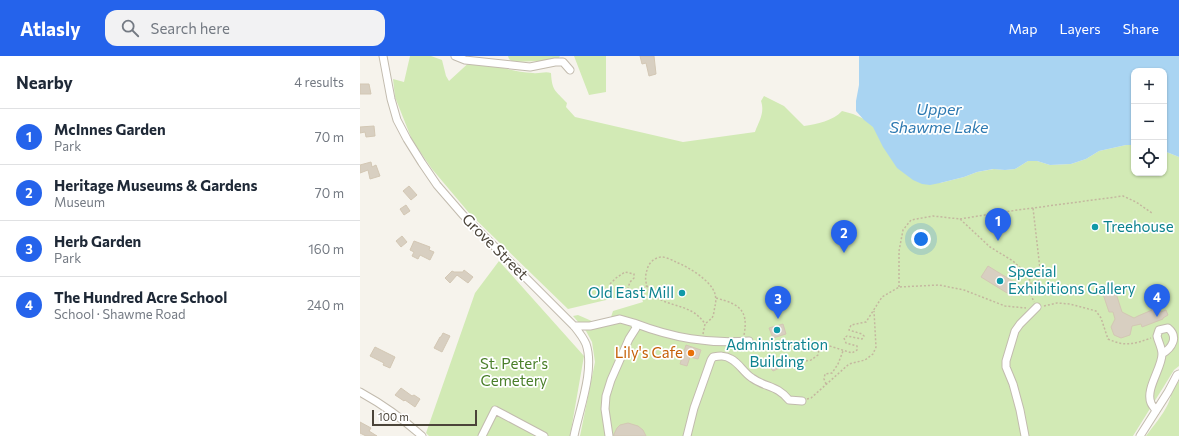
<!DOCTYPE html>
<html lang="en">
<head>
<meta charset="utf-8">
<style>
	:root { --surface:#fff; --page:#f2f2f3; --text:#1f2937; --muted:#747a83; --line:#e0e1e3; --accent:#2563eb }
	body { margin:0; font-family:Commissioner,sans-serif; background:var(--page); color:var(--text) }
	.controls { position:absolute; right:12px; top:12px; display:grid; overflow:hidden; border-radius:8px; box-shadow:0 1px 3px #0004 }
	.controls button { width:36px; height:36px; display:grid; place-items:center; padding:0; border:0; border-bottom:1px solid var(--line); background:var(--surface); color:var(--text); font:20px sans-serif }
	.scale { position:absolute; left:12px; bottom:10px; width:105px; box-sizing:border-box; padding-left:4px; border:2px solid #4b4439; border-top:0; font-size:11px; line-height:14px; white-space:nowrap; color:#4b4439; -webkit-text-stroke:3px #fff; paint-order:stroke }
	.you { position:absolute; left:561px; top:183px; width:14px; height:14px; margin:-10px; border:3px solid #fff; border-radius:50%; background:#1a73e8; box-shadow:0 0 0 6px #1a73e833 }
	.badge { display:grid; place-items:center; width:26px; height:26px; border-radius:50%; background:var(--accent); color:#fff; font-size:13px; font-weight:700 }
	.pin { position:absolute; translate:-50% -33px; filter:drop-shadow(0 1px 2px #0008) }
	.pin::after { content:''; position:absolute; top:21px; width:14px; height:12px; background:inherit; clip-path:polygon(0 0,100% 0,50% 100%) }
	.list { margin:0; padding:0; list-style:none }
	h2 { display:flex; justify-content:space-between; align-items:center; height:52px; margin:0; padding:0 16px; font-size:17px }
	h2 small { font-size:13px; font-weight:400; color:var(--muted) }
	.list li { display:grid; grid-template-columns:26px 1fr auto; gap:12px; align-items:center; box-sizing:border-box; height:56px; padding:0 16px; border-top:1px solid var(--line) }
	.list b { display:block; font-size:15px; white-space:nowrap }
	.list p { margin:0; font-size:13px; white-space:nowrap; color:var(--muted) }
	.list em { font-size:13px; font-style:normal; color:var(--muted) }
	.icon { flex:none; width:22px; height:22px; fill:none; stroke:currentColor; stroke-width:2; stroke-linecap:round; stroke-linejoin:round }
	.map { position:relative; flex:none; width:819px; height:380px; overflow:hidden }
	header { display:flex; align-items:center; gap:24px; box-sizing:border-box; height:56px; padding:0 20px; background:var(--accent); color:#fff }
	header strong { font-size:19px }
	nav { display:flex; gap:22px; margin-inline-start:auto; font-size:14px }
	.search { width:280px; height:36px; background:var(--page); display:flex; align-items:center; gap:10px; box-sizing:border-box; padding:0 14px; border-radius:12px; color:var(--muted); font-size:15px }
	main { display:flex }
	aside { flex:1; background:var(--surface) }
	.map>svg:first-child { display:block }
</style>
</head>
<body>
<header>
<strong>Atlasly</strong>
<div class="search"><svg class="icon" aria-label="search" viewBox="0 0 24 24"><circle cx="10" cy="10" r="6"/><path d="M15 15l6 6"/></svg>Search here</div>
<nav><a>Map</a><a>Layers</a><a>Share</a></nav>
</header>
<main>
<aside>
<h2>Nearby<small>4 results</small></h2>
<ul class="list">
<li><span class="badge">1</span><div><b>McInnes Garden</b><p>Park</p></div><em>70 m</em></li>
<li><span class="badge">2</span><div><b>Heritage Museums &amp; Gardens</b><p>Museum</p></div><em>70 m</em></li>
<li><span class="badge">3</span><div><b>Herb Garden</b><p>Park</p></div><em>160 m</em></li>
<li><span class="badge">4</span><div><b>The Hundred Acre School</b><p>School · Shawme Road</p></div><em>240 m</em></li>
</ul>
</aside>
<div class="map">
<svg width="819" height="380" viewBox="0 0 819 380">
	<rect width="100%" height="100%" fill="#f6f3ec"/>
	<path fill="#d2eab5" d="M50,0H71L82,4L86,20L89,25L113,3C133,9 152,16 173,17C179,18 185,15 191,17C192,35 195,34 207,47L206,51L215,61L323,86L395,76C399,65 405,57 401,45L404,40L424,50L444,70C457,68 473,65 482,55L493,58L511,66L580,127L604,121L617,116L634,113L645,114L655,113L668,105H677L690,109L711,108L726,103L739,95L766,89H774V117H804V95L819,101V310L814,314L773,380H220L235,306L232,286L226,275L213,260L218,259L234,266L251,261L253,255L283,246L280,236L208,253L110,158L72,113L52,84L35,41L33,23L44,26Z
		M148,0H200L198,3L191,8L180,5L153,6L149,3Z
		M214,0H246V36L229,39Z
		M139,205L224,300L210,380H69L66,377L115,237Z
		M819,325V380H786C793,370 803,359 808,348C812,339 812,332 819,325Z"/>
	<path fill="#a9d4f2" d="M499,0H819V101L804,95V15H774V89H766L739,95L726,103L711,108L690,109L677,105H668L655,113L645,114L633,113L617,116L604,121L580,127L570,129L562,128L553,124L537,112L523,91L513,71L504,64L496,55V45L499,29Z"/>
	<path fill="#d8cfc1" stroke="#d3c7b4" d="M280,0H294L296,18L289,20L286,7L282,8Z
		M0,28H9L11,38H0Z
		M14,70L15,80L6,81L5,76L0,77V71Z
		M11,106L12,111L16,109L20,120L10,123L8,114L0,117V109Z
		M49,130L57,139L51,144L43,135Z
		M46,149L50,155L44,159L40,153Z
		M42,180L47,186L41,191L36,185Z
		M54,185L70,191L69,194L74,196L70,204L60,199L58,203L52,200L54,196L50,194Z
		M628,210L659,229L652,240L621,221Z
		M104,214L113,221L108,227L97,219L90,227L85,222L92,215L94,216H103Z
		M754,231L762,256L774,262L778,260L792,254L788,246L795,244L798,252H800L801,256L806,254L808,259L803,262V263L782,271L781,268L772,270L770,279L761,282L754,279L751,271L755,263L753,256H749L742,235Z
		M321,232L326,236L322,241L317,237Z
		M423,268L426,278L413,282L409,272Z
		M83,277L90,280L82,296L74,292L80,281H81Z
		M326,289L341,294L338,303L330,301L327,310L320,308Z
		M15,291L35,301L30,312L23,309L24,307L10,300Z
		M413,299L422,311L413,315L407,308Z
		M41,332L52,340L54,339L60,343L55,351L45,344L44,345L35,339Z
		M0,366L11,372L9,375L17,380H6L0,377Z
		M268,367L278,370L283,374L286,380H254V378L257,372L260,369Z"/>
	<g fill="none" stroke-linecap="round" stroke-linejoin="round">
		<g stroke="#c2bbae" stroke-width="9">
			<path id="minor" d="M23,0L31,43L37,64L47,83L62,107L77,129L103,159L214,270C218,275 223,281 226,288C235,314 219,354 214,380
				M95,0L105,4L170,11L195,6H203L210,14
				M274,267C313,282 348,288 389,285
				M214,270H230L260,263L274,267L276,272L269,283L251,324L246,340L245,353L249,380
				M0,336C22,348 43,363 62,380
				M796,355C795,352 792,350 791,347C785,333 802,312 802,298C802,292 798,285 797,280L799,274L808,272C819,281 812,292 802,298
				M122,380L135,354L184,380
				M327,380L334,352L351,304L353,301C359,300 365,299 371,303C379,307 384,317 392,322C406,332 417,329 429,344L442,345
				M665,380L660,354L653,328L646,311V305L655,275L660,268L677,251
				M780,380L808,336L817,319L819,318"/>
		</g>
		<path stroke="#c4b79f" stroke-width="1.5" stroke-dasharray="2 2" stroke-linecap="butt" d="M600,163L643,156L763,140L776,146L792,157
			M250,228L256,222L265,216L274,218V222L270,226L268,232L270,234L275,235L287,230
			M539,231V195L543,174L551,164L573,160L600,163L630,191L653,205L667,218L671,227V239L674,246
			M671,239L678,232L680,213L673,152
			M356,242C378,248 389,253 384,279
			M684,250L697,247L710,248L736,255L741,262L748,283C765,291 774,288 791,282
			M343,278L345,268C330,244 301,254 288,232C285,226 285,220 287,214C288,208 294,201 302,201C306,201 312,204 316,206C328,211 351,224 355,238C356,241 356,247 355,250C354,254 354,259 352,262C350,264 347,266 345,268
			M446,305L451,304L458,299L460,287L492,297L497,294V290L486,287L484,282L487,280L502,283L504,280L502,278L489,274L491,269L506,266L522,241L539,231L579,229L604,234L645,250L666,252
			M466,328L464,323L465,318L472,317L478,308L483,295
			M447,343L451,342L489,308L505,304L513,298L516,291L514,255"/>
		<use href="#minor" stroke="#fff" stroke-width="7"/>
	</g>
	<g fill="#0f9aa8" stroke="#fff" stroke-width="1.5">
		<circle cx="735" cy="171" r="4"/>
		<circle cx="640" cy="225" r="4"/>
		<circle cx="322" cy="237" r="4"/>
		<circle cx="417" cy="274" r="4"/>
	</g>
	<circle fill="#e8710a" stroke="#fff" stroke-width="1.5" cx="331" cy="297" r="4"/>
	<g text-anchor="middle" stroke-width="3.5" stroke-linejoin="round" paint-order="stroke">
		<g font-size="15" fill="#0d838f" stroke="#fff" text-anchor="start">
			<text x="743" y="176">Treehouse</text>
			<text x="648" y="221">Special<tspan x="648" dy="17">Exhibitions Gallery</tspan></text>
			<text x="314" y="242" text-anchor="end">Old East Mill</text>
			<text x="417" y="294" text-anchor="middle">Administration<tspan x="417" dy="17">Building</tspan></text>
		</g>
		<g font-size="15" fill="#4b4439" stroke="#fff">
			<text transform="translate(135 191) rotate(45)" y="5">Grove Street</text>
		</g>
		<g font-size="15" fill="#c56008" stroke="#fff" text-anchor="end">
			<text x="323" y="302">Lily's Cafe</text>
		</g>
		<g font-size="15" fill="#4a7f2a" stroke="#fff">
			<text x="154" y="313">St. Peter's<tspan x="154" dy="17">Cemetery</tspan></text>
		</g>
		<g font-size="16" font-style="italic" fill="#2e7ab2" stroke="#fff">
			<text x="579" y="59">Upper<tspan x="579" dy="18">Shawme Lake</tspan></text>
		</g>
	</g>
</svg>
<div class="controls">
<button>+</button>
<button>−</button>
<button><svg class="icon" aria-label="locate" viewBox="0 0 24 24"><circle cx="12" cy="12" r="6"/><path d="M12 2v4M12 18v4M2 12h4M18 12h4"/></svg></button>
</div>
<div class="scale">100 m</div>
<div class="you"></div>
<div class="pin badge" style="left:638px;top:185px">1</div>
<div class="pin badge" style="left:484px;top:197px">2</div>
<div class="pin badge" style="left:418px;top:263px">3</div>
<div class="pin badge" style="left:797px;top:261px">4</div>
</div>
</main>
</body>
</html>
